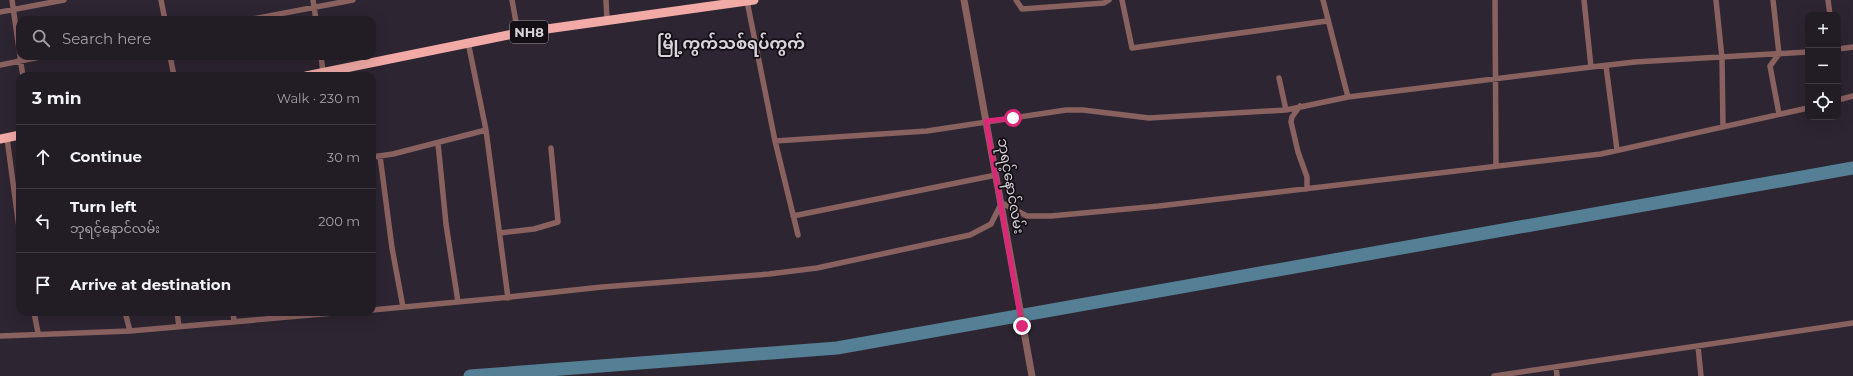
<!DOCTYPE html>
<html lang="en">
<head>
<meta charset="utf-8">
<style>
	:root { --surface:#221c25; --page:#2a252d; --text:#f1f3f6; --muted:#a2a1a7; --line:#3f3a42 }
	body { margin:0; font-family:Montserrat,"Noto Sans Myanmar",sans-serif; background:var(--page); color:var(--text) }
	.controls { position:absolute; right:12px; top:12px; display:grid; overflow:hidden; border-radius:8px; box-shadow:0 4px 16px #0002 }
	.controls button { width:36px; height:36px; display:grid; place-items:center; padding:0; border:0; border-bottom:1px solid var(--line); background:var(--surface); color:var(--text); font:20px sans-serif }
	.stop { position:absolute; width:12px; height:12px; margin:-9px; border:3px solid #db2777; border-radius:50%; background:#fff }
	.stop.end { background:#db2777; border-color:#fff; box-shadow:0 1px 4px #0008 }
	.list { margin:0; padding:0; list-style:none }
	h2 { display:flex; justify-content:space-between; align-items:center; height:52px; margin:0; padding:0 16px; font-size:17px }
	h2 small { font-size:13px; font-weight:400; color:var(--muted) }
	.list li { display:grid; grid-template-columns:26px 1fr auto; gap:12px; align-items:center; box-sizing:border-box; height:64px; padding:0 16px; border-top:1px solid var(--line) }
	.list b { display:block; font-size:15px; white-space:nowrap }
	.list p { margin:0; font-size:13px; white-space:nowrap; color:var(--muted) }
	.list em { font-size:13px; font-style:normal; color:var(--muted) }
	.icon { flex:none; width:22px; height:22px; fill:none; stroke:currentColor; stroke-width:2; stroke-linecap:round; stroke-linejoin:round }
	.map { position:relative; flex:none; width:1853px; height:376px; overflow:hidden }
	.search { position:absolute; background:var(--surface); box-shadow:0 4px 16px #0002; left:16px; top:16px; width:360px; height:44px; display:flex; align-items:center; gap:10px; box-sizing:border-box; padding:0 14px; border-radius:12px; color:var(--muted); font-size:15px }
	.panel { position:absolute; background:var(--surface); box-shadow:0 4px 16px #0002; left:16px; top:72px; width:360px; height:244px; border-radius:12px }
	.map>svg:first-child { display:block }
</style>
</head>
<body>
<div class="map">
<svg width="1853" height="376" viewBox="0 0 1853 376">
	<rect width="100%" height="100%" fill="#2d2531"/>
	<g fill="none" stroke-linecap="round" stroke-linejoin="round">
		<path stroke="#557f95" stroke-width="13" d="M470,376L837,348L1853,168"/>
		<path stroke="#89615f" stroke-width="5.5" d="M12,0L20,56
			M161,0L165,20
			M313,0L316,20
			M512,0L518,33
			M606,0L607,20
			M1016,0L1022,9L1104,3L1109,0
			M1122,0L1132,48L1327,21
			M1323,0L1348,97
			M1495,0L1496,165
			M1584,0L1591,67
			M1716,0L1722,58L1723,127
			M1773,0L1779,54L1770,66L1779,114
			M1828,0L1830,15
			M747,1L775,141L798,235
			M0,12L64,0
			M247,20L353,0
			M468,42L486,130L508,298
			M1838,49L1853,47
			M170,56L174,76
			M321,56L323,72
			M20,58L23,76
			M0,65L45,56
			M1606,66L1617,150
			M1279,78L1286,110
			M1838,100L1853,96
			M1300,106L1292,117L1291,122L1298,152L1307,177V189
			M7,138L20,235
			M775,141L927,131L1066,110H1083L1149,118L1286,110L1348,97L1591,67L1635,62L1808,52
			M438,143L446,224L458,302
			M380,156L392,248L403,307
			M372,157L393,154L486,130
			M1000,202L1027,216H1051L1159,206L1601,154L1808,108
			M793,216L996,175
			M500,233L534,229L558,222L551,148
			M372,310L500,298L602,287L769,274L817,268L970,235L991,224L1000,206
			M34,312L38,333
			M125,312L130,331
			M177,312L179,327
			M233,312L234,322
			M0,336L130,331L345,312
			M1698,346L1701,376
			M1556,367L1557,376
			M1494,376L1853,323"/>
		<path stroke="#89615f" stroke-width="7" d="M964,0L1032,376"/>
		<path stroke="#f1aaa6" stroke-width="9" d="M306,76L518,33L754,0
			M0,139L20,135"/>
	</g>
	<g fill="none" stroke-linecap="round" stroke-linejoin="round">
		<path stroke="#db2777" stroke-width="5" d="M1013,118L986,121L1022,326"/>
	</g>
	<g text-anchor="middle" stroke-width="3.5" stroke-linejoin="round" paint-order="stroke">
		<rect fill="#130f15" stroke="#9d98a0" stroke-width="1" x="510" y="21" width="38" height="22" rx="3"/>
		<g font-size="13" font-weight="bold" fill="#d8d3db">
			<text x="529" y="37">NH8</text>
		</g>
		<g font-size="14" fill="#d8d3db" stroke="#130f15">
			<text transform="translate(1011 186) rotate(80)" y="5">ဘုရင့်နောင်လမ်း</text>
		</g>
		<g font-size="16" font-weight="bold" fill="#d8d3db" stroke="#130f15">
			<text x="731" y="49">မြို့ကွက်သစ်ရပ်ကွက်</text>
		</g>
	</g>
</svg>
<div class="controls">
<button>+</button>
<button>−</button>
<button><svg class="icon" aria-label="locate" viewBox="0 0 24 24"><circle cx="12" cy="12" r="6"/><path d="M12 2v4M12 18v4M2 12h4M18 12h4"/></svg></button>
</div>
<div class="stop" style="left:1013px;top:118px"></div>
<div class="stop end" style="left:1022px;top:326px"></div>
<div class="search"><svg class="icon" aria-label="search" viewBox="0 0 24 24"><circle cx="10" cy="10" r="6"/><path d="M15 15l6 6"/></svg>Search here</div>
<section class="panel">
<h2>3 min<small>Walk · 230 m</small></h2>
<ul class="list">
<li><svg class="icon" aria-label="ahead" viewBox="0 0 24 24"><path d="M12 20V5M6 11l6-6 6 6"/></svg><div><b>Continue</b></div><em>30 m</em></li>
<li><svg class="icon" aria-label="left" viewBox="0 0 24 24"><path d="M17 20v-9H6M10 6l-5 5 5 5"/></svg><div><b>Turn left</b><p>ဘုရင့်နောင်လမ်း</p></div><em>200 m</em></li>
<li><svg class="icon" aria-label="arrive" viewBox="0 0 24 24"><path d="M6 21V4h12l-3 4 3 4H6"/></svg><div><b>Arrive at destination</b></div></li>
</ul>
</section>
</div>
</body>
</html>
